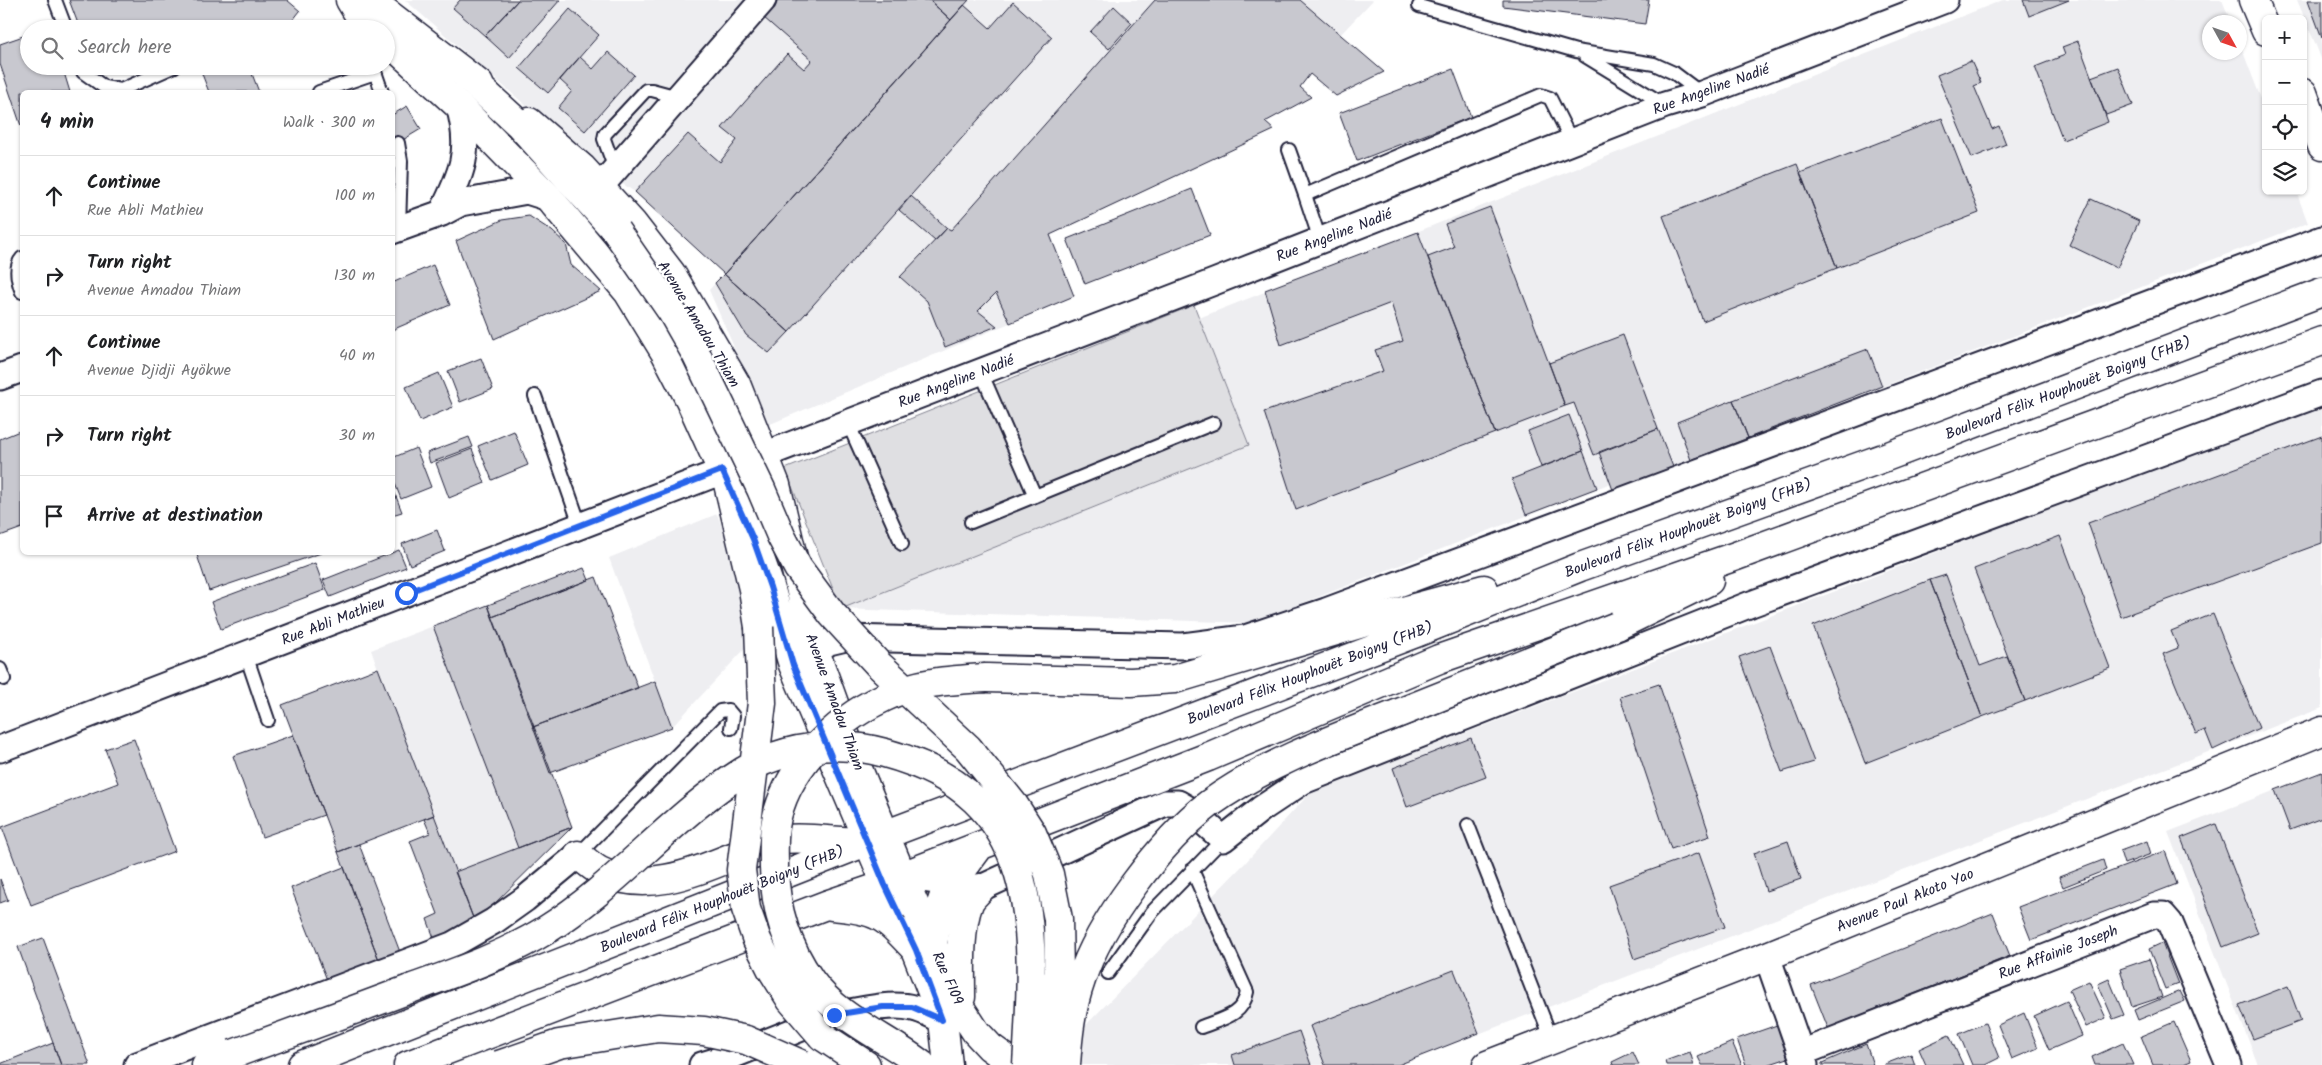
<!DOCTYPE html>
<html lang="en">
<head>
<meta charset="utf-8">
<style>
	:root { --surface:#fff; --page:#f6f6f6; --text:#202124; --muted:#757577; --line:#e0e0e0 }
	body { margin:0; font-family:Kalam,sans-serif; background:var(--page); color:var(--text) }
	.controls { position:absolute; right:15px; top:15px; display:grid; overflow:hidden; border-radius:8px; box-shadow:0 1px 4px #0004 }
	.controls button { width:45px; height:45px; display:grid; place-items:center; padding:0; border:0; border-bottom:1px solid var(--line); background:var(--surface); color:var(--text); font:25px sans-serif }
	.compass { position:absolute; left:2202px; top:15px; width:45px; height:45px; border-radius:50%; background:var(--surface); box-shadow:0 1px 4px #0004; rotate:130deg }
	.stop { position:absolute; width:15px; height:15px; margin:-11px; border:4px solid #2563eb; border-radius:50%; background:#fff }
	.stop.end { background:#2563eb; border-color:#fff; box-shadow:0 1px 5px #0008 }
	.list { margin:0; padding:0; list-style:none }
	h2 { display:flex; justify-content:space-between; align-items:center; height:65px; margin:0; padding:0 20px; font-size:21px }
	h2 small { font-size:16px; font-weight:400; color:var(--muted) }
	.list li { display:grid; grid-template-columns:32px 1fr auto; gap:15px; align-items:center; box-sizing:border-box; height:80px; padding:0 20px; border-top:1px solid var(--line) }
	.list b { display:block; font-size:19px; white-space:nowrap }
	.list p { margin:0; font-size:16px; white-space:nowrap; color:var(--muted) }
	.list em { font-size:16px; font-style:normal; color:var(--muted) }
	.icon { flex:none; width:28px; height:28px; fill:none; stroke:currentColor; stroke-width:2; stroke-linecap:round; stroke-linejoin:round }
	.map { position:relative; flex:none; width:2322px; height:1065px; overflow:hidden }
	.search { position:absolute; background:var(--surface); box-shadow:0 1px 4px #0004; left:20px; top:20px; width:375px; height:55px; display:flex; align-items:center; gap:12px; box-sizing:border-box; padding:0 18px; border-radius:28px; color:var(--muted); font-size:19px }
	.panel { position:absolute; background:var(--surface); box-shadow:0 1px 4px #0004; left:20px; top:90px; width:375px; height:465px; border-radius:8px }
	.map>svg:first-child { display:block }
</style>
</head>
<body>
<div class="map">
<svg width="2322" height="1065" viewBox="0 0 2322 1065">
	<rect width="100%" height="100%" fill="#fff"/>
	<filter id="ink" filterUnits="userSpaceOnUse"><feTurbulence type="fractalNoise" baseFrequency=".02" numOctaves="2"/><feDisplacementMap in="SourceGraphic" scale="10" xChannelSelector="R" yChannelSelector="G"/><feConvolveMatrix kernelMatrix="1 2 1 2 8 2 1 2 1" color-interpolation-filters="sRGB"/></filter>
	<g filter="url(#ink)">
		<path fill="#eeeef1" d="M405,0H1373L1340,35L1384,72L1336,96L1310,74L1300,87L1311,97L1265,121L1274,130L1051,235L1074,296L768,425L709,290L724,273L635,192L595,166Z
			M2003,0H2222L2231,22H2210V52H2240V44L2266,112V191H2296L2308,223L1613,490L1611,483L1251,623L841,609L1249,445L1199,318Z
			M2297,0H2322V61L2315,43Z
			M2322,404V708L1398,1065H1080L1085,1026L1246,862L1310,793Z
			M717,514L746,586L755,638L672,727L609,558Z
			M488,605L572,827L475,923L371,650Z
			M2322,772V1065H2258L2168,832Z"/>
		<path fill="#dfdfe2" stroke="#80808e" d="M1194,305L1249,445L841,609L785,469Z"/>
		<path fill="#c8c8cf" stroke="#22223b" d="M69,0H287L300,11L286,29H215L213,27L207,29H80Z
			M460,0H518L485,36L453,8Z
			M518,0H560L509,58L485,36Z
			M778,0H929L951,20L724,274L635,192L688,134L720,162L737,140L722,128L787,54L804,69L812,60L763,17Z
			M929,0H969L951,20Z
			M1155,0H1300L1384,72L1336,96L1310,74L1300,87L1311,97L1265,122L1274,130L1050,235L1074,296L1010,323L996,293L978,311L997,326L945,347L927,301L900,277L947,228L951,230Z
			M1503,0H1649L1645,24L1503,6Z
			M2023,0H2069L2029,16Z
			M2308,0H2322V38Z
			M1013,2L1052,37L789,332L724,274L964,5L990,28Z
			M1114,6L1132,23L1109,49L1090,32Z
			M570,9L599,35L548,93L519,68Z
			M29,34V66H62L70,92H22V125L21,126L0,64V44Z
			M2078,41L2108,122L2063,140L2035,67L2065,55L2062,47Z
			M608,52L634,75L585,131L558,108L572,91L560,80L580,57L593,69Z
			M1971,61L1981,83L1974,86L1992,129L1999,126L2006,144L1972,158L1937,75Z
			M224,66H249L259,92H209L202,74Z
			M2118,67L2133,105L2106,115L2091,77Z
			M1453,69L1471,117L1357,161L1339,113Z
			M407,106L421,129L396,144L392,138V115Z
			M1942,118L1979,213L1837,268L1800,173Z
			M1797,164L1837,268L1703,321L1663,216Z
			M1192,189L1210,235L1085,284L1067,239Z
			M911,196L947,228L935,241L899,210Z
			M2091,199L2139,221L2117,268L2069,245Z
			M1490,207L1565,406L1495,433L1428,257L1454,247L1445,224Z
			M529,216L552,231L566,244L571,265L601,291L494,339L456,241L502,220Z
			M1418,232L1495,433L1296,510L1264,412L1383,371L1375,350L1403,341L1391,303L1281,345L1265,290Z
			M433,265L450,305L392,330V283Z
			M724,274L789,332L769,353L746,335L715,283Z
			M1623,335L1658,429L1594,455L1574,403L1565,406L1549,363Z
			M1868,349L1882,386L1748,438L1733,400Z
			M481,358L493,389L460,402L448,371Z
			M439,373L453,407L420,421L406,387Z
			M1733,400L1748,438L1691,460L1677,422Z
			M1569,415L1583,451L1541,467L1528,431Z
			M1658,429L1673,467L1613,490L1599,452Z
			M22,430V528L0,536V439Z
			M514,431L528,465L492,480L478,446Z
			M2322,436V543L2121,617L2088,523Z
			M469,437L473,447L430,463L427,453Z
			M416,448L431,487L401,499L392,476V458Z
			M472,449L485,483L449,498L436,463Z
			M1583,451L1597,488L1526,515L1512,479Z
			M392,486L402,512L392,515Z
			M437,530L445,551L410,565L402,544Z
			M2060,536L2110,668L2025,701L1974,569Z
			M399,550L406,567L330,597L323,580Z
			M196,552H324L209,591Z
			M315,563L325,590L221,629L211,602Z
			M584,568L589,580L492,617L488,605Z
			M1946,575L1980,666L2007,656L2025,701L1982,717L1930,580Z
			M596,577L638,688L533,727L492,617Z
			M1930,580L1982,717L1865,763L1813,626Z
			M488,605L572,827L518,848L433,626Z
			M2213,614L2259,728L2213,750L2205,730L2196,734L2163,654L2178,648L2171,631Z
			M1770,646L1814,762L1782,772L1739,657Z
			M378,668L434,815L338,852L282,705Z
			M655,681L672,727L550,773L533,727Z
			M1659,684L1710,836L1671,849L1620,697Z
			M293,735L324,815L262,837L233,756Z
			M1471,738L1486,777L1407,807L1393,768Z
			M134,739L175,851L31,905L2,827L118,783L105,749Z
			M2322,772V818L2290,830L2275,790Z
			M434,815L475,923L434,938L427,919L438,914L410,841L430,833L424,819Z
			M2216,824L2258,933L2223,947L2181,838Z
			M572,827L475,923L455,872Z
			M1788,841L1801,879L1766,891L1754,853Z
			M2147,841L2151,854L2124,864L2120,851Z
			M359,844L400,952L379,960L338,852Z
			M2165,851L2177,884L2031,940L2018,907Z
			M1699,853L1725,927L1634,959L1609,885Z
			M2103,860L2106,870L2063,887L2059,877Z
			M344,867L379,960L327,980L291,888Z
			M0,879L8,900L0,903Z
			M1993,913L2010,956L1828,1028L1811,985Z
			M43,938L90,1065H61L53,1043L18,947Z
			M2162,943L2178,984L2165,989L2149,949Z
			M2149,959L2162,997L2132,1007L2120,969Z
			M1454,970L1479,1033L1398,1065H1325L1310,1026Z
			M2109,979L2124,1015L2113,1019L2098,984Z
			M2089,981L2106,1018L2086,1027L2069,990Z
			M2288,986L2301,1021L2253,1039L2239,1005Z
			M2180,991L2185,1001L2138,1020L2134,1010Z
			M2067,1001L2082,1036L2049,1050L2034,1016Z
			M2024,1013L2038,1048L2012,1059L1998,1025Z
			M2174,1022L2191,1061L2181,1065H2153L2141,1036Z
			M1985,1023L1999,1058L1985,1065H1972L1959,1034Z
			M1777,1025L1788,1058L1767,1065H1746L1737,1039Z
			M1299,1031L1311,1065H1235L1232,1055Z
			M1949,1035L1963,1065H1926L1919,1049Z
			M1732,1042L1742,1065H1702L1698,1057Z
			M53,1043L61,1065H0V1064Z
			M2123,1043L2133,1065H2095L2092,1057Z
			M1866,1044L1873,1065H1822V1063Z
			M1633,1052L1639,1065H1613L1612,1062Z
			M1690,1052L1694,1065H1666L1665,1061Z
			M1911,1054L1915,1065H1885V1064Z"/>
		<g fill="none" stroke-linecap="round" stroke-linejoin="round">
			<g stroke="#22223b" stroke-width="16">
				<path id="lane" d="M55,0L66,29
					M1419,6L1576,51L1654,64L1674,73L1702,94
					M1585,56L1665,105
					M81,66L83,72L104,87L121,90L175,66
					M373,66L382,92
					M319,92L375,73
					M398,143L401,161L399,228
					M1289,150L1305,195
					M615,169L604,139L605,134L646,90H652L678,97
					M1320,240L1305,195L1541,95L1550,98L1572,142
					M22,258C14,267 18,282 22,292
					M981,372L1035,496
					M535,396L580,525
					M848,423L902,544
					M971,522L1214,423
					M246,655L268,720
					M0,669L4,679
					M1468,825L1552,1040
					M578,855L720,711L728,710L733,716L731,728
					M1192,870L1247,992C1243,1016 1221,1019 1201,1027
					M1108,973L1152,912L1223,839"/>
			</g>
			<g stroke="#22223b" stroke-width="29">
				<path id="street" d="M600,187L763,0
					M442,213C462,173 472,151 459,106
					M392,231L442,213L461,203L527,191L549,198
					M0,377L22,369
					M798,662L829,642L846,638L1183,646L1245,638L1326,611L2322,239
					M0,749L1214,282L1665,105L1702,94L1945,0
					M902,876L981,888L1165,803H1178L1190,810L1223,839L1261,809L1303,781L1751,604L2322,393
					M1767,956L1805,1065
					M1801,1053L2154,915H2163L2170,923L2229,1065
					M137,1065L452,945L494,921L525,899L578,855
					M702,1065L729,1057L834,1015C856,1011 891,1002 913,1008C923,1010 933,1016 943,1020"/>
			</g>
			<g stroke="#22223b" stroke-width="31">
				<path id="secondary" d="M350,0L359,15L374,29
					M365,0L374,3L479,84
					M2253,0L2266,31
					M386,39L459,106L549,198L628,292L666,354L690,400L753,539L770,587L793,665L895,905
					M2303,93L2322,146
					M529,122L582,168L633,224L671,273L736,384L776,485L815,651L856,764L902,876L961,1009L976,1032L990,1047L1015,1065
					M915,949L943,1020L948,1065
					M961,997C961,971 959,927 969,903C971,898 977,893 981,888
					M1487,1065L1767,956L2322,731"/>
			</g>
			<g stroke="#22223b" stroke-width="31">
				<path id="highway" d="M460,70L520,125L616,231
					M729,488L753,589L759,627
					M1617,626L1709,581
					M986,678L1131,682L1175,679L1403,611L1484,589
					M578,855C585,860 592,867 600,871C659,901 722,856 779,840C793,836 838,841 855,842
					M832,906C880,910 884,916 916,950
					M933,944L939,910L945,893L979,847
					M822,1036L866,1065
					M206,1065L233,1054
					M302,1065L866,842L1416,633L1580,567L1883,458L2322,292
					M408,1065L826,905L885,885L902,876L1208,757L1439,659L1736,556L2322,341"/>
			</g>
			<use href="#lane" stroke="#fff" stroke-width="12"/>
			<use href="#street" stroke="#fff" stroke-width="25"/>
			<use href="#secondary" stroke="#fff" stroke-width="28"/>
			<use href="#highway" stroke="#fff" stroke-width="28"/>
			<g stroke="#22223b" stroke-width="31" stroke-linecap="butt">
				<path id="highway-bridge" d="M616,231L672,312L696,354L761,489L781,536L798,568L832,614L878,664L968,748L1014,805L1032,833L1049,874L1058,919L1059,973L1044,1059
					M759,627L762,703L741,870L746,909L757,940L771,968L791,1000L822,1036
					M233,1054C291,1033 349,1012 407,990C454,973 504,956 546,930C618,885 672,816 744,771C785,746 839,740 885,753C1045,796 1035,930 1027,1065
					M499,1065L559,1044L658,1028L704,1031L746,1040L803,1065
					M922,1065C886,1037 838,1019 811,981C787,947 775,909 774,868C774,855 773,840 775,827C783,771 834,721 883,698C915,682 951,680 986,678
					M1066,1065C1068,1036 1071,1008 1081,980C1099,923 1162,840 1209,804C1266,763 1335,738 1399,713C1472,684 1545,655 1617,626"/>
			</g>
			<use href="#highway-bridge" stroke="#fff" stroke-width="28"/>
		</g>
	</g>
	<g fill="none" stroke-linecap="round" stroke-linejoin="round" filter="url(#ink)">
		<path stroke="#2563eb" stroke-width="6" d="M406,593L722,470L753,539L770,587L793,665L885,885L916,950L942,1020L912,1007H883L834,1015"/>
	</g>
	<g text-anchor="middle" stroke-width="5" stroke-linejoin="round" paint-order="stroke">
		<g font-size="15" fill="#22223b" stroke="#fff">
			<text transform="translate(1711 89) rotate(-20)" y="5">Rue Angeline Nadié</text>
			<text transform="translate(1334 235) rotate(-21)" y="5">Rue Angeline Nadié</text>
			<text transform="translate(699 324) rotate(59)" y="5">Avenue Amadou Thiam</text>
			<text transform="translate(956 381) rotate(-21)" y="5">Rue Angeline Nadié</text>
			<text transform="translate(2068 388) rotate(-21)" y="5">Boulevard Félix Houphouët Boigny (FHB)</text>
			<text transform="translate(1688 528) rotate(-20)" y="5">Boulevard Félix Houphouët Boigny (FHB)</text>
			<text transform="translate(333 621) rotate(-21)" y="5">Rue Abli Mathieu</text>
			<text transform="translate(1310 673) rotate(-21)" y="5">Boulevard Félix Houphouët Boigny (FHB)</text>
			<text transform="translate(835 702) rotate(70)" y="5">Avenue Amadou Thiam</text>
			<text transform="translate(722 899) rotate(-22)" y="5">Boulevard Félix Houphouët Boigny (FHB)</text>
			<text transform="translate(1905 900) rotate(-22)" y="5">Avenue Paul Akoto Yao</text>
			<text transform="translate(2058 952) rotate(-21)" y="5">Rue Affainie Joseph</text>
			<text transform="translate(948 978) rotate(66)" y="5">Rue F109</text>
		</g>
	</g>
</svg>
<div class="controls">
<button>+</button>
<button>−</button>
<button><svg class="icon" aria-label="locate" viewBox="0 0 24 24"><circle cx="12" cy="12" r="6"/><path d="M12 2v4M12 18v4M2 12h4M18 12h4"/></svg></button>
<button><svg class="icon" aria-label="layers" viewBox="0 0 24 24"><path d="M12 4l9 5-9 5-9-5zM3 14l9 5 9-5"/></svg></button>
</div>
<svg class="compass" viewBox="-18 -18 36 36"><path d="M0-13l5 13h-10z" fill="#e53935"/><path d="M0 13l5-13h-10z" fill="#757577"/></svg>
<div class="stop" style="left:406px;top:593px"></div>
<div class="stop end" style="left:834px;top:1015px"></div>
<div class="search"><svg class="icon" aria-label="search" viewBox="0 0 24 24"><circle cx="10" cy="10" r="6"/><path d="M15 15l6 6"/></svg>Search here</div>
<section class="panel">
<h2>4 min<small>Walk · 300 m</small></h2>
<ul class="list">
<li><svg class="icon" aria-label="ahead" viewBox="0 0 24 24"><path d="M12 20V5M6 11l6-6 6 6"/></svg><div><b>Continue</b><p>Rue Abli Mathieu</p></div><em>100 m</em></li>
<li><svg class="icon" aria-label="right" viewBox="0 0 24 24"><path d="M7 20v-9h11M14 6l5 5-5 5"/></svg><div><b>Turn right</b><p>Avenue Amadou Thiam</p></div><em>130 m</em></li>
<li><svg class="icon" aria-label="ahead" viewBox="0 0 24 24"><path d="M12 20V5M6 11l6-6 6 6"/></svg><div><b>Continue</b><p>Avenue Djidji Ayökwe</p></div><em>40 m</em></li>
<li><svg class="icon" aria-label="right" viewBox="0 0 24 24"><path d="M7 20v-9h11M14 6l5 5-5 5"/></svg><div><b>Turn right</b></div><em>30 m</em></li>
<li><svg class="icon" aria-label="arrive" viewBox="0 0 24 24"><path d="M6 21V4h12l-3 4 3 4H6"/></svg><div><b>Arrive at destination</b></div></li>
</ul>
</section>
</div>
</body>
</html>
